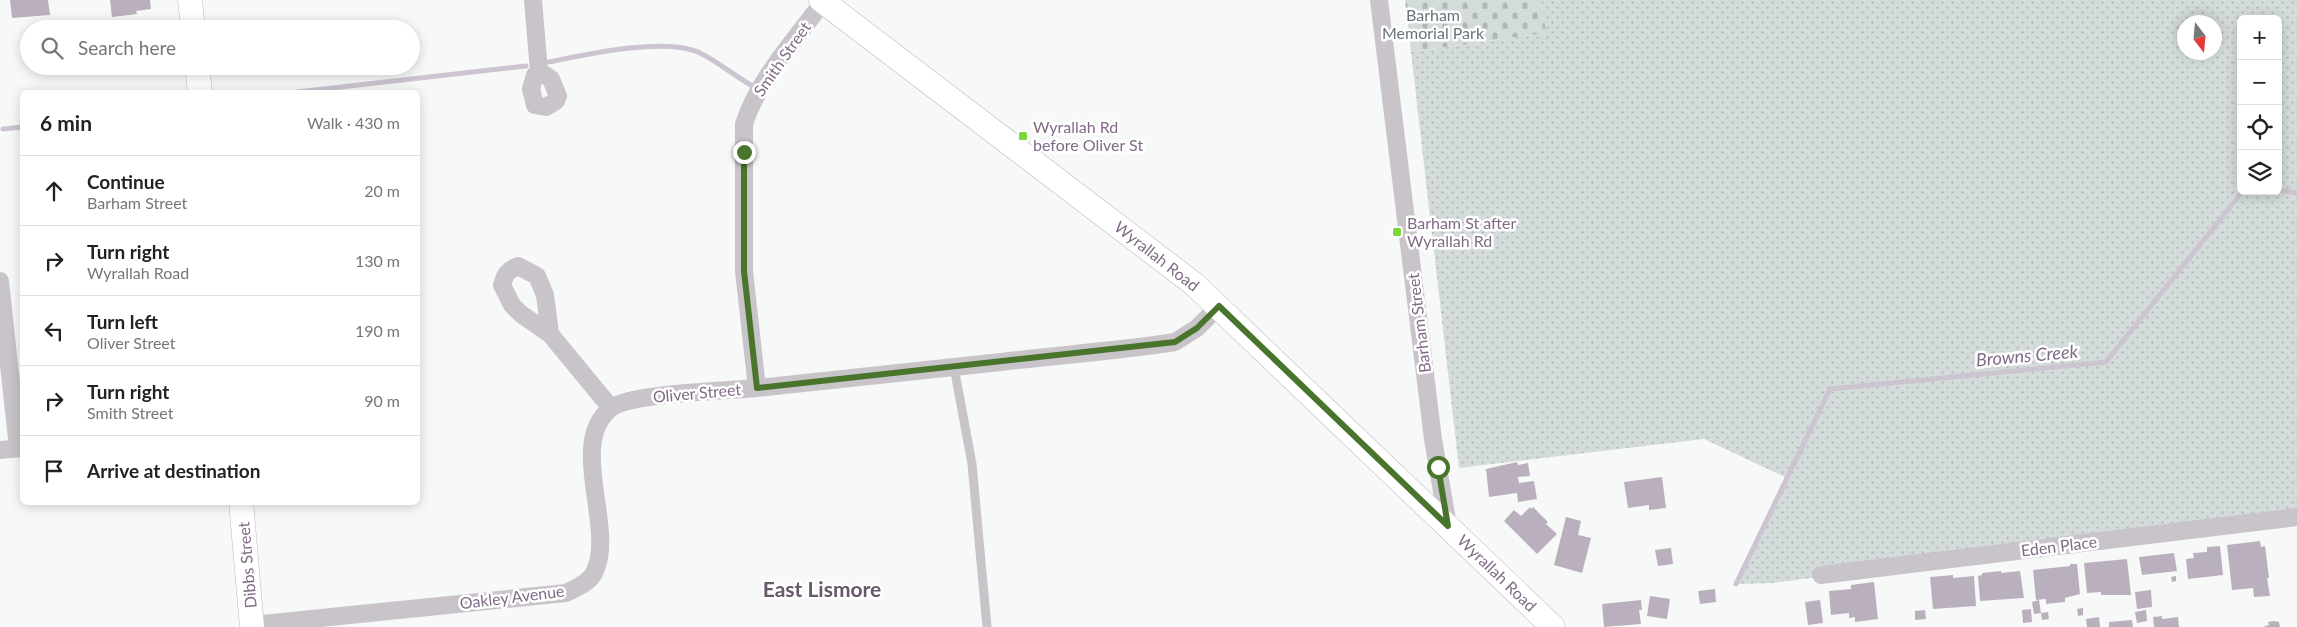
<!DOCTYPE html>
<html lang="en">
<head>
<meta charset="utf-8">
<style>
	:root { --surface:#fff; --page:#f2f2f2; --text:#222; --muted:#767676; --line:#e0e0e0 }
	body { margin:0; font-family:Lato,sans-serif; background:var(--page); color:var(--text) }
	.controls { position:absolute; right:15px; top:15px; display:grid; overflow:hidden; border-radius:8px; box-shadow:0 2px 12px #0003 }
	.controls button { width:45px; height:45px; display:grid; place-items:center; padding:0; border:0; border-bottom:1px solid var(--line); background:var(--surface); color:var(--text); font:25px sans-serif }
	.compass { position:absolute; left:2177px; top:15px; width:45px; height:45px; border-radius:50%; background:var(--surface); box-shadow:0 2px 12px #0003; rotate:164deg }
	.stop { position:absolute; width:15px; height:15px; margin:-11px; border:4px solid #49742c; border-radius:50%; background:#fff }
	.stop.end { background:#49742c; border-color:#fff; box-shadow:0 1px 5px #0008 }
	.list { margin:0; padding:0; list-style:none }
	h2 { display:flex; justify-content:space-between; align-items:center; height:65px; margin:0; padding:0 20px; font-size:21px }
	h2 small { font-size:16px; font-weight:400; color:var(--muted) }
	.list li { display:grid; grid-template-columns:32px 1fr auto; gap:15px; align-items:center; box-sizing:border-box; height:70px; padding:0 20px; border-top:1px solid var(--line) }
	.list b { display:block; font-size:19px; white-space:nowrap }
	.list p { margin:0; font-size:16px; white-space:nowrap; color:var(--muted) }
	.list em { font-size:16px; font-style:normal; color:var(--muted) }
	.icon { flex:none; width:28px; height:28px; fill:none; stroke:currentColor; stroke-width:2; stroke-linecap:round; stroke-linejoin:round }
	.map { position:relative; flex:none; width:2297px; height:627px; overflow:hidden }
	.search { position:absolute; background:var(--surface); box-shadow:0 2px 12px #0003; left:20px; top:20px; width:400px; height:55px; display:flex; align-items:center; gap:12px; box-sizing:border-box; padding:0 18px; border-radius:28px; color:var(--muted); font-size:19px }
	.panel { position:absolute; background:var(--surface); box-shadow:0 2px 12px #0003; left:20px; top:90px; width:400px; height:415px; border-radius:8px }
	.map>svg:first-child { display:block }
</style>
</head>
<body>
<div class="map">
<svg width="2297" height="627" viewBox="0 0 2297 627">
	<defs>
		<pattern id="grass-dots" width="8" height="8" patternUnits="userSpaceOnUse" patternTransform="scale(1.25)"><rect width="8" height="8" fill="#d4dcdb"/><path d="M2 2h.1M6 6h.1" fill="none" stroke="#b1b6b7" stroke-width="1.8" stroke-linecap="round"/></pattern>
		<pattern id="cemetery-stones" width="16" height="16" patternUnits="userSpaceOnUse" patternTransform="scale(1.25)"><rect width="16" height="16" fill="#d4dcdb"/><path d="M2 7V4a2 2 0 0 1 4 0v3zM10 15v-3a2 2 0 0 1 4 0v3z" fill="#b1b6b7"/></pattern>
	</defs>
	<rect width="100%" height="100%" fill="#f7f9f8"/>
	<path fill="url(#grass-dots)" fill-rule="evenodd" d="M1541,0H2297V517L1773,583L1736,584L1787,478L1704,439L1459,468L1411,52L1545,33ZM2241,19H2278V191H2241ZM2184,22H2214V52H2184Z"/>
	<path fill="url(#cemetery-stones)" d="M1405,0H1541L1546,33L1411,52Z"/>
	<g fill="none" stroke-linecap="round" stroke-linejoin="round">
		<path stroke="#ccc4d0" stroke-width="5" d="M549,62C584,55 665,37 698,52C717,61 735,76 754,87
			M297,92L526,66
			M3,129L22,127
			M2278,190L2297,193
			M1736,584L1830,389L2106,362L2243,191"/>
	</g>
	<path fill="#bab0bd" d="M10,0H48L50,15L12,18Z
		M110,0H150L151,9L136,11L137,14L112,17Z
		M1517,462L1518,465L1528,463L1530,476L1518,477L1519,483L1534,481L1537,499L1518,502L1517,493L1489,497L1486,469Z
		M1662,477L1666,508L1649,510V505L1628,508L1624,482Z
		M1530,507L1531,509L1533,507L1548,522L1546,524L1557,534L1537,554L1504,521L1514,510L1521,516Z
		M1566,517L1581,521L1578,535L1591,538L1582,573L1554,565Z
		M2260,541L2261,547L2265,546L2269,578H2267L2270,596L2254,597L2253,588L2232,590L2227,545Z
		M2220,546L2223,575L2188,579L2186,559L2194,558L2193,553L2207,552V547Z
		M1671,548L1673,564L1658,566L1655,550Z
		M2174,553L2177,571L2142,575L2139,557Z
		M2127,559L2131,595H2101V592L2087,593L2084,563Z
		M2070,564H2077L2080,594L2065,598V602L2046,604V599L2036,600L2033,570L2070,566Z
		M2001,571V573L2020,571L2024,598L1980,601L1978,576L1982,575V573Z
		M1953,575V578L1974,576L1976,606L1933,609L1930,577Z
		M2176,576V581L2172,582L2171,577Z
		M1874,582L1878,619L1855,622V617L1849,618V613L1831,615L1829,591L1851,589V585Z
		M1715,589L1716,602L1700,604L1698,591Z
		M2151,590L2152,607L2137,609L2135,592Z
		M1650,596L1670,599L1667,619L1647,616Z
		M1641,600L1642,610H1639L1641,624L1604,627L1602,604Z
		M1820,600L1823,623L1808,625L1805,602Z
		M2039,600L2041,613L2034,614L2032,602Z
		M2083,608V615L2078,616L2077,609Z
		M2031,609L2032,622L2023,623L2022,610Z
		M1925,610L1926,619L1915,620V611Z
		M2146,610L2147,621L2137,623L2135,612Z
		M2048,612L2049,619L2042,620L2041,613Z
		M2162,616V619L2178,617L2179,627H2154L2153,617Z
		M2099,617L2100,627H2087L2086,619Z
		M2132,620L2133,627H2109V622Z
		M2274,621L2279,622L2280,627H2263L2269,625L2268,622Z"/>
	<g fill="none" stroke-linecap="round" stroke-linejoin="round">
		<g stroke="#bdb5bf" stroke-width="25">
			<path id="secondary" d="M190,0L193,29
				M821,0L1194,284L1553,627
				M197,66L200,92
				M241,502L252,627"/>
		</g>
		<path stroke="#c9c3ca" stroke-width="9" d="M954,367L972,464L987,627"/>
		<path stroke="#c9c3ca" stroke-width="18" d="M533,0L539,71L535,75L531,89L535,105L546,107L556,101L558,96L551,79L539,71
			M1379,0L1433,439L1448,526
			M0,281L18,448
			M550,334L545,295L537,276L518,266C508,270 505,274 502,285L512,305L521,314L550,334L611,408
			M757,388L744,271V124C759,78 795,40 823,2
			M0,450L22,448
			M1821,575L2297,517
			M252,625L566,593C576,588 589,583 594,573C617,528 566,444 611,408C631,393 728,391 757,388C839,380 920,371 1001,362C1059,355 1118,351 1175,342L1197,328L1219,306"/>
		<use href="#secondary" stroke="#fff" stroke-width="24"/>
	</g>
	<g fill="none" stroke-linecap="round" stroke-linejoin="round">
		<path stroke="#49742c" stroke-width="6" d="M744,152V271L757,388L1175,342L1197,328L1219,306L1448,526L1438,467"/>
	</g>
	<g fill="#79d838" stroke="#fff" stroke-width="2">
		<rect x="1018" y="131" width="10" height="10" rx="2.5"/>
		<rect x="1392" y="227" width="10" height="10" rx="2.5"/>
	</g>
	<g text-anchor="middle" stroke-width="5" stroke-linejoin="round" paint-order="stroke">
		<g font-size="16" fill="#657579" stroke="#fff">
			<text x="1433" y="21">Barham<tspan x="1433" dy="18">Memorial Park</tspan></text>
		</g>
		<g font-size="16" fill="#816a86" stroke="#fff">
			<text transform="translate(782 59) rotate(-55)" y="6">Smith Street</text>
			<text transform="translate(1157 256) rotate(38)" y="6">Wyrallah Road</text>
			<text transform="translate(1419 323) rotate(-97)" y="6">Barham Street</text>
			<text transform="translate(697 393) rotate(-5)" y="6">Oliver Street</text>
			<text transform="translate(2059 546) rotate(-7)" y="6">Eden Place</text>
			<text transform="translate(247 565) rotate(-95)" y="6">Dibbs Street</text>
			<text transform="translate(1497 573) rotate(44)" y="6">Wyrallah Road</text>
			<text transform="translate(512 597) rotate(-7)" y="6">Oakley Avenue</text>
		</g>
		<g font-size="16" fill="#816a86" stroke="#fff" text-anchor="start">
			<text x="1033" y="133">Wyrallah Rd<tspan x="1033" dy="18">before Oliver St</tspan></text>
			<text x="1407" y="229">Barham St after<tspan x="1407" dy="18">Wyrallah Rd</tspan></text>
		</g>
		<g font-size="18" font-style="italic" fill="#7e6b88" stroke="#fff">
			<text transform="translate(2027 356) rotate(-5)" y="6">Browns Creek</text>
		</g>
		<g font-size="21" font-weight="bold" fill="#68586c" stroke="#fff">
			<text x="822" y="597">East Lismore</text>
		</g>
	</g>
</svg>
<div class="controls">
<button>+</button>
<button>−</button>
<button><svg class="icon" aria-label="locate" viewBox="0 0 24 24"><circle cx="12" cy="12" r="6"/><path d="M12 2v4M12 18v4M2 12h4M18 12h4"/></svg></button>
<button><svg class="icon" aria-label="layers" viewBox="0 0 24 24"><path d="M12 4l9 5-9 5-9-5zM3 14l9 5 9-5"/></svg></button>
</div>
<svg class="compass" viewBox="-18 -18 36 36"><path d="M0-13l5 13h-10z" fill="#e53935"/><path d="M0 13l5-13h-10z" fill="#767676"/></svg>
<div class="stop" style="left:1438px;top:467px"></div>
<div class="stop end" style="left:744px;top:152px"></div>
<div class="search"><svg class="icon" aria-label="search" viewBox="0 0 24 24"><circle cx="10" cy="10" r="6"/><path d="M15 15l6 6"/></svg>Search here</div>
<section class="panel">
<h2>6 min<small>Walk · 430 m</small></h2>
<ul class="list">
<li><svg class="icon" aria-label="ahead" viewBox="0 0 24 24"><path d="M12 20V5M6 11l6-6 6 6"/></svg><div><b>Continue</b><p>Barham Street</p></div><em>20 m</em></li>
<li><svg class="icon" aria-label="right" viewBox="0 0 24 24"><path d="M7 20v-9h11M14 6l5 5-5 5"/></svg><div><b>Turn right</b><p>Wyrallah Road</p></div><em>130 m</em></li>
<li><svg class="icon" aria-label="left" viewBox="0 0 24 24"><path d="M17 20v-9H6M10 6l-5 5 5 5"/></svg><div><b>Turn left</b><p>Oliver Street</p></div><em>190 m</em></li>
<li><svg class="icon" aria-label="right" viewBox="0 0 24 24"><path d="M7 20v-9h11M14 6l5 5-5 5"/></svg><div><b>Turn right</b><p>Smith Street</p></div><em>90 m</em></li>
<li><svg class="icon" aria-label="arrive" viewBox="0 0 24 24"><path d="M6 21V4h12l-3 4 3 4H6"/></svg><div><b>Arrive at destination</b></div></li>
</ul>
</section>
</div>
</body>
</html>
